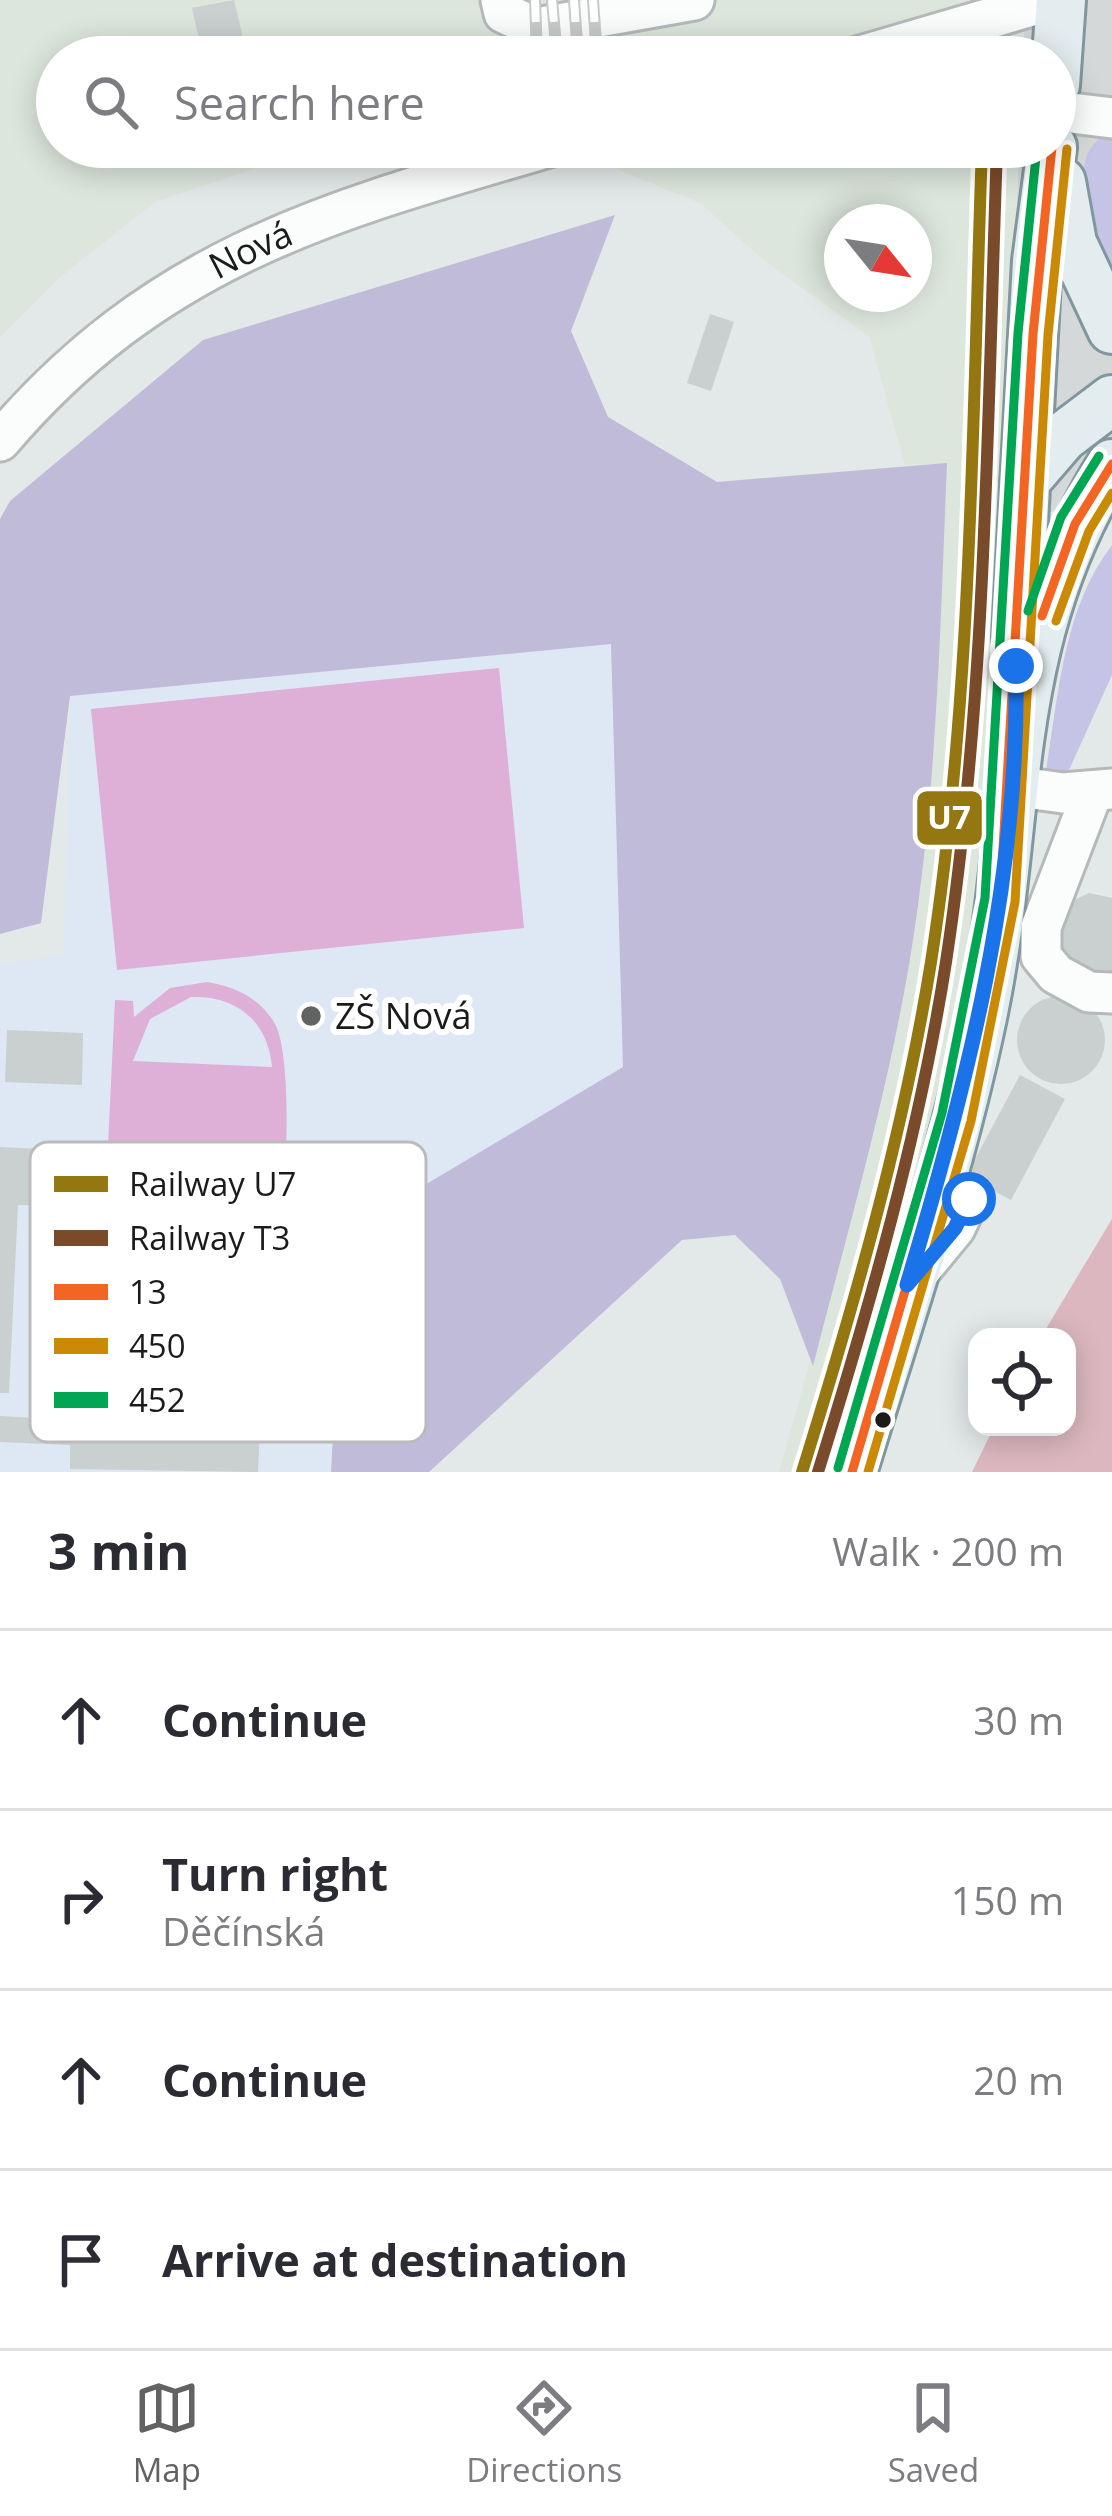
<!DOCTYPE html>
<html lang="en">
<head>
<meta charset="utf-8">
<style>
	:root { --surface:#fff; --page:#f7f7f7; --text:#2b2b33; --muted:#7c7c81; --line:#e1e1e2; --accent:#616363 }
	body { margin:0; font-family:"Open Sans",sans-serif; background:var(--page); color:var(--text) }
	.controls { position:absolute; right:36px; bottom:36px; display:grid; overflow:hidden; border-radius:24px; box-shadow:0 6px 30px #0003 }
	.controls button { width:108px; height:108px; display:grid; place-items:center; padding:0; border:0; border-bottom:3px solid var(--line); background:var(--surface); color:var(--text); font:60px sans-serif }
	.compass { position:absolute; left:824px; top:204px; width:108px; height:108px; border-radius:50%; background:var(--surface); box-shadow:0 6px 30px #0003; rotate:120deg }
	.stop { position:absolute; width:36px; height:36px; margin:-27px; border:9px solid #1a73e8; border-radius:50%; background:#fff }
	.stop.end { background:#1a73e8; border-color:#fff; box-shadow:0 3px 12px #0008 }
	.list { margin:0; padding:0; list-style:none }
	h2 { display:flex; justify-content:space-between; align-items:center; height:156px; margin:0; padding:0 48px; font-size:51px }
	h2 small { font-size:39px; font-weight:400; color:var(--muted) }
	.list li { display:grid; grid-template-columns:78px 1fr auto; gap:36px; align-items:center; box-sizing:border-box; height:180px; padding:0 48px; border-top:3px solid var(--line) }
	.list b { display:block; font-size:45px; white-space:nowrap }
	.list p { margin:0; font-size:39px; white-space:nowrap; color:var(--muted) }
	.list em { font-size:39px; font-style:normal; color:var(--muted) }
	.icon { flex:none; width:66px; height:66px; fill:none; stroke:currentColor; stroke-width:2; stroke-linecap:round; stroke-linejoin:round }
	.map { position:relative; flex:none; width:1112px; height:1472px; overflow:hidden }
	.search { position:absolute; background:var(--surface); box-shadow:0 6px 30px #0003; left:36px; right:36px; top:36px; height:132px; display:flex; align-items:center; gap:30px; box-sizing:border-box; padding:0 42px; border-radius:66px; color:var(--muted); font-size:45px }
	.sheet { height:876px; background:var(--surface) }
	nav { display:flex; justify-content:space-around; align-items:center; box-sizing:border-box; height:168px; border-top:3px solid var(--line); background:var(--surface); font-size:33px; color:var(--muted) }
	nav a { display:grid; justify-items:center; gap:6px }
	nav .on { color:var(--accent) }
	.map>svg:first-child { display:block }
</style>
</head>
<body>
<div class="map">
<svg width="1112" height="1472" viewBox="0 0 1112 1472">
	<rect width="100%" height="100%" fill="#e3e8e9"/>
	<path fill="#d5d8d8" d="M1025,0H1112V515L1004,509L1019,147H1055V57H1023Z"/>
	<path fill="#dce6dc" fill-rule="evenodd" d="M0,0H1025L1023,57H57V147H319L155,202L59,278L0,337Z
		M562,147H1019L993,739L979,891L952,1052L840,1472H779L855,1204L909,964L935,735L947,464L905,465L869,336L766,262L700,203ZM842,222H914V294H842Z"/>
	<path fill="#dde8f4" d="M611,644L623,1067L344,1233L331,1472H0V965L64,954L70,696Z"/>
	<path fill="#c5c4e7" d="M1112,132V284C1098,245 1055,152 1112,132Z
		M1112,545V675L1064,781L1046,770C1059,693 1063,609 1112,545Z"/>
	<path fill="#c0bbd8" d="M615,215L571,331L608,417L717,482L947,463C940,630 937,799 909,965C886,1100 847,1233 813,1366L780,1279L735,1235L682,1240L429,1472H331L344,1233L623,1067L611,644L70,696L41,923L0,934V519L10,501L203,340Z"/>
	<path fill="#deafd7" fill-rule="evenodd" d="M499,668L524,928L117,970L91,709Z
		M207,982C236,987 260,998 275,1024C295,1060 287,1236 267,1271C233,1332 159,1322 121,1273L119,1291L101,1290L115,1000L133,1001L134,1017L170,988ZM191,997C236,995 268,1021 272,1067L133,1061L150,1019ZM124,1233L263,1239V1240C244,1322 136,1316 124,1233Z"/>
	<path fill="#dcb7bf" d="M1112,1219V1472H972L994,1427H1067V1337H1041Z"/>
	<path fill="#cacfd0" d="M234,0L246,50L203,57L192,8Z
		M710,314L734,322L711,391L687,383Z
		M1089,893L1112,898V977L1104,980L1051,950L1063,905Z
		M1017 1040a44 44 0 1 1 88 0a44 44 0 1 1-88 0Z
		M7,1030L83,1033L82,1085L5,1082Z
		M1020,1075L1065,1099L1011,1200L966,1176Z
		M0,1147L63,1150L61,1206L18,1205L9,1393H0Z
		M73,1396L261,1404L258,1472L70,1469V1445L0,1442V1416L71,1420Z"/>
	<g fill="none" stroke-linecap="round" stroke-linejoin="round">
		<g stroke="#b6b9b9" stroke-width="45">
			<g id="minor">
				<path d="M501,0L504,13L536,28L694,0"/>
				<path d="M857,57L1052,0"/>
				<path d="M1055,111L1112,118"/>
				<path id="s1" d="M0,441C157,257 326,212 549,147"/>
				<path d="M1012,786L1063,793L1112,789"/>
				<path d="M1093,791L1041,927V956L1056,974L1089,992L1112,993"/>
				<path d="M918,1273L955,1228L969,1199"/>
			</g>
		</g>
		<g stroke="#81979e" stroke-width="54">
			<path id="major" d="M1055,85L1061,0
				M1061,182L1072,243L1112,329
				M1025,481L1063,437L1112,400
				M1017,637L1037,261L1052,147
				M852,1472C898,1322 950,1170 982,1017C1024,817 998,647 1112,464"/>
		</g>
		<use href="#minor" stroke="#fbfcfc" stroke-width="39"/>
		<use href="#major" stroke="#e3edef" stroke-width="48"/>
		<g stroke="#c8c9c9" stroke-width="12">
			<path id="rail" d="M535,0L537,57
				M552,0L557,57
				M574,0L578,57
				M593,0L597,57"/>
		</g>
		<use href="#rail" stroke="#fff" stroke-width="8" stroke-dasharray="22" stroke-linecap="butt"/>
		<g stroke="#fff" stroke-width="18">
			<path id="bus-1" d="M1042,616L1075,524L1112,464
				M852,1472L956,1117L1000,900L1033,334L1052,147"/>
		</g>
		<g stroke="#fff" stroke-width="18">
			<path id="bus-2" d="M1056,621L1089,531L1112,493
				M868,1472L971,1121L1015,902L1048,335L1067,149"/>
		</g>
		<g stroke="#fff" stroke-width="18">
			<path id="bus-3" d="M1028,611L1061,517L1099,456
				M838,1468L942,1113L985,898L1018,333L1037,147"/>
		</g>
		<use href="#bus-1" stroke="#f26522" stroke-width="9"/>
		<use href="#bus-2" stroke="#cb8a05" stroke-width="9"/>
		<use href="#bus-3" stroke="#00a651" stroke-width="9"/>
		<g stroke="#fff" stroke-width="21">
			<path id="rail-1" d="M802,1472C854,1305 903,1135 931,962C973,693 972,419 982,147"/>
		</g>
		<g stroke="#fff" stroke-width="21">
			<path id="rail-2" d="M818,1472C870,1305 919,1135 946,962C987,693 987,419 997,148"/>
		</g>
		<use href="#rail-1" stroke="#947710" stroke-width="12"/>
		<use href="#rail-2" stroke="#7a4b2a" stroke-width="12"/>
	</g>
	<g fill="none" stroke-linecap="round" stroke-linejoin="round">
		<path stroke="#1a73e8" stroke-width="15" d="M969,1199L955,1228L907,1285C968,1082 1020,879 1016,666"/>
	</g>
	<circle fill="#616363" stroke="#fff" stroke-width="4.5" cx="311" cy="1016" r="12"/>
	<circle fill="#1b1b1b" stroke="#fff" stroke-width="4.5" cx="883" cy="1420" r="10"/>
	<g text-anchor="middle" stroke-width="12" stroke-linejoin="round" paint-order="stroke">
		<g font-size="36" fill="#1b1b1b" stroke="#fff">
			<text dy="13" stroke="none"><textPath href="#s1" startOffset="318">Nová</textPath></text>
		</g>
		<g font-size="36" fill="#1b1b1b" stroke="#fff" text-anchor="start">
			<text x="335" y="1029">ZŠ Nová</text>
		</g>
	</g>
	<rect x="30" y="1142" width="396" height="300" rx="18" fill="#fff" stroke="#bbb" stroke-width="3"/>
	<rect x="54" y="1176" width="54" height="16" fill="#947710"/>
	<rect x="54" y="1230" width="54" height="16" fill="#7a4b2a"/>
	<rect x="54" y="1284" width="54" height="16" fill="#f26522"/>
	<rect x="54" y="1338" width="54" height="16" fill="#cb8a05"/>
	<rect x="54" y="1392" width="54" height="16" fill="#00a651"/>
	<g font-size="33" fill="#1b1b1b">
		<text x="129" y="1196">Railway U7</text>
		<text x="129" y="1250">Railway T3</text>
		<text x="129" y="1304">13</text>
		<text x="129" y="1358">450</text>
		<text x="129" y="1412">452</text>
	</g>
	<rect stroke="#fff" stroke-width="4.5" x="915" y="789" width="69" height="58" rx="12" fill="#947710"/>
	<g font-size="33" text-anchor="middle" font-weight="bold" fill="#fff">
		<text x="949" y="829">U7</text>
	</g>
</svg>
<div class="controls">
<button><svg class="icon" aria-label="locate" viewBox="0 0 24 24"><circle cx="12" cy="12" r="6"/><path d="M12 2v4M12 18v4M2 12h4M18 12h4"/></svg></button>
</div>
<svg class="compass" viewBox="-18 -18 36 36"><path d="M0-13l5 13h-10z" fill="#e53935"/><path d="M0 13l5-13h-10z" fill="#7c7c81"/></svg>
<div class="stop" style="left:969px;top:1199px"></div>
<div class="stop end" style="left:1016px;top:666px"></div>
<div class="search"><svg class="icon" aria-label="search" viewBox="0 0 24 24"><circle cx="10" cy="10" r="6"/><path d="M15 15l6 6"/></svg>Search here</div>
</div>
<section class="sheet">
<h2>3 min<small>Walk · 200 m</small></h2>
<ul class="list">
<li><svg class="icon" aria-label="ahead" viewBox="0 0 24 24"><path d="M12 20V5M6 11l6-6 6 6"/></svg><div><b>Continue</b></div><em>30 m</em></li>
<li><svg class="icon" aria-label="right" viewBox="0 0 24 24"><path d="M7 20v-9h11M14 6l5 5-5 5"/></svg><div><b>Turn right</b><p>Děčínská</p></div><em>150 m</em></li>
<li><svg class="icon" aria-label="ahead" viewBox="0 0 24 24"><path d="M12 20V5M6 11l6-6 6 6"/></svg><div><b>Continue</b></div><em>20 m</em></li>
<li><svg class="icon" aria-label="arrive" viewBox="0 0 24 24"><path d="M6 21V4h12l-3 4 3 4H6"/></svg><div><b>Arrive at destination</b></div></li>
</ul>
</section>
<nav>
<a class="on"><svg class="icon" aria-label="map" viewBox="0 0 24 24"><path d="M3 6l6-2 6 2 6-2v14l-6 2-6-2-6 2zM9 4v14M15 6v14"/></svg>Map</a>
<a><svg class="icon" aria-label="directions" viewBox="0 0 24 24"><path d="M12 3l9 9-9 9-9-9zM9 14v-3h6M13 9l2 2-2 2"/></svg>Directions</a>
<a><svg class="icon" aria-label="saved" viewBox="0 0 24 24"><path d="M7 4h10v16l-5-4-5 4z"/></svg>Saved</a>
</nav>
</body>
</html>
